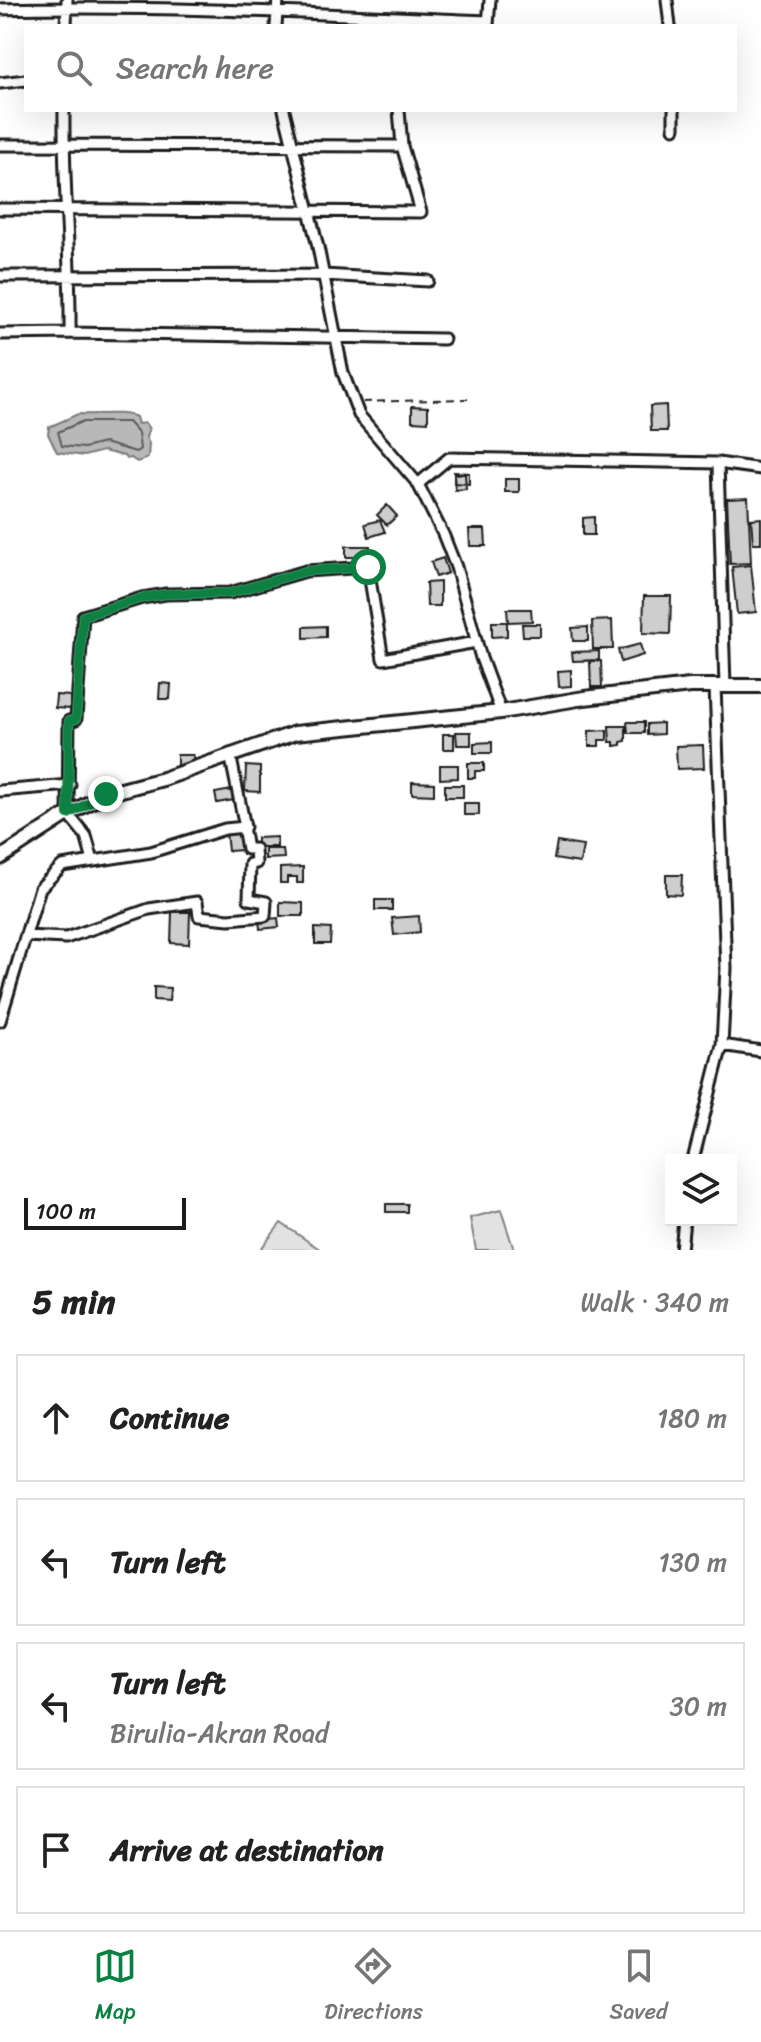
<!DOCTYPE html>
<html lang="en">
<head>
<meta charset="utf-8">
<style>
	:root { --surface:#fff; --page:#f6f6f6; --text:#222; --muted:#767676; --line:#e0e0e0; --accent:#0b8043 }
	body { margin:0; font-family:Sriracha,sans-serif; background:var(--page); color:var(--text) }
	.controls { position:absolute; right:24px; bottom:24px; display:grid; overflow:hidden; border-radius:0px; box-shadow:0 8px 32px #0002 }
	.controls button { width:72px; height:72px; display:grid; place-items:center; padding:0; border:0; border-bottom:2px solid var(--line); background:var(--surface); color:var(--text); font:40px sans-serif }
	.scale { position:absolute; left:24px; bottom:20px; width:162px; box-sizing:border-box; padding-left:8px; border:4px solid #1c1c1c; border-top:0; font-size:22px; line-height:28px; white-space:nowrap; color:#1c1c1c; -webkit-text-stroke:6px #fff; paint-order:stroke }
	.stop { position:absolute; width:24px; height:24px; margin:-18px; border:6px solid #0b8043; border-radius:50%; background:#fff }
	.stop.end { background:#0b8043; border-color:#fff; box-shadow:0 2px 8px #0008 }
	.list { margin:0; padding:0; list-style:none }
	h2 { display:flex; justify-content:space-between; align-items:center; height:104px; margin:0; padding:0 32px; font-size:34px }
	h2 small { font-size:26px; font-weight:400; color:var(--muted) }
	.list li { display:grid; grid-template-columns:52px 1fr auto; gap:24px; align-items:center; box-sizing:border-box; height:128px; margin:0 16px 16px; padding:0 16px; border:2px solid var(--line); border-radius:0px }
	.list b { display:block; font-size:30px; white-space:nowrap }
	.list p { margin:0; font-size:26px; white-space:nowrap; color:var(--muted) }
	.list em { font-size:26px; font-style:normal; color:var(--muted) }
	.icon { flex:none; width:44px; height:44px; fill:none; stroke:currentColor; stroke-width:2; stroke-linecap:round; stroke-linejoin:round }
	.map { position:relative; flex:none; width:761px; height:1250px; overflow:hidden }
	.search { position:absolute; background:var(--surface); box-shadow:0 8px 32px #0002; left:24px; right:24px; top:24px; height:88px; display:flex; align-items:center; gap:20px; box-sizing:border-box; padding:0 28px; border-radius:0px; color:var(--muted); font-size:30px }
	.sheet { height:680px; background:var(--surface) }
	nav { display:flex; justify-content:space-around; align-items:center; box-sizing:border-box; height:112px; border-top:2px solid var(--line); background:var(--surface); font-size:22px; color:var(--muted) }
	nav a { display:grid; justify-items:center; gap:4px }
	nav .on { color:var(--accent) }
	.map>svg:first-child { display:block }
</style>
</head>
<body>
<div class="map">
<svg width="761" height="1250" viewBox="0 0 761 1250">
	<rect width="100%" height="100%" fill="#fff"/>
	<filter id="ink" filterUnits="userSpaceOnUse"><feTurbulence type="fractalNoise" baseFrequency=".0125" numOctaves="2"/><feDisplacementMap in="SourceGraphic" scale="16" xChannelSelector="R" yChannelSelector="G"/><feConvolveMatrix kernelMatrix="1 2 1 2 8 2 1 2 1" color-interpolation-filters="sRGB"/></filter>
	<g filter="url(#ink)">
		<path fill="#e2e2e2" stroke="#7f7f7f" stroke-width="2" d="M501,1210L514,1250H476L470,1218Z
			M281,1223L321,1250H260Z"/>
		<path fill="#b8b8b8" stroke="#7a7a7a" stroke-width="2" d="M78,414C95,415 124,411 136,417L138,424L145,423L149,429L146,437L149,444L148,458L137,462L131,458L126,459L124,456L103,451L84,456L57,452L48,434L49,427Z"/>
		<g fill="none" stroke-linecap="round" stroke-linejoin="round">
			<path stroke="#5a5a5a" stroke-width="2" d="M81,422H128L138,433L140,449L136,452L104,443L84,448L62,446L58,432Z"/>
		</g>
		<path fill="#cecece" stroke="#1c1c1c" stroke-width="2" d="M666,405L667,431H651L650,406Z
			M412,406L428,407V422L412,421Z
			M454,472L469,473V484L454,483Z
			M454,474H465L466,489L455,490Z
			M505,479H519V492H505Z
			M748,498L751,563L730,564L727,499Z
			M387,505L397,516L387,525L377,515Z
			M594,517V535H583V518Z
			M761,518V543H753L751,519Z
			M380,520L385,532L369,537L365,524Z
			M469,529H485L486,546H470Z
			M346,546H370V557H346Z
			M443,558L448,573L436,577L431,562Z
			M751,565L756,612L737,614L732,567Z
			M440,582V606H427L426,583Z
			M644,596H671L670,634L643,633Z
			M507,609H531L532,621L508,622Z
			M612,620L613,649H593L592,621Z
			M492,622H507V636L492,637Z
			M522,624H540V636H523Z
			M326,626V637L304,638V627Z
			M588,627V641H573L572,628Z
			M640,644L643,655L621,662L618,650Z
			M599,651V660L573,661L572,652Z
			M590,661H601L602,687H591Z
			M571,670V686L559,687L558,671Z
			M160,683L171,684L170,699H159Z
			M56,695L70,696V709L55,708Z
			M627,722H644V733H628Z
			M663,723V734L647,735V724Z
			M609,726H626V741L621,742V745L614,746V742H610Z
			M607,730V740H599V746H589V731Z
			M456,732H471V745H457Z
			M443,734H454V749H443Z
			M492,742V753H474V743Z
			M703,745L704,768L677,769L676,746Z
			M177,755H193L194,769L177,770Z
			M468,763H484V771H475V778H468Z
			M440,765H458V778L440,779Z
			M246,766L260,767V792L245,791Z
			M412,782L434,783V795L412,794Z
			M445,785H463V797H445Z
			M232,790L234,800L217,803L215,793Z
			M464,803H479V815H464Z
			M242,830L244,850L228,851L226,832Z
			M277,837V847H257V838Z
			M557,842L583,846L580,863L554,859Z
			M265,849H283L284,858L265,859Z
			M303,867V883H297V877H287V883H280V868Z
			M666,875H682L681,895L666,894Z
			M375,900H392V910H375Z
			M280,902L303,903V916H280Z
			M172,912H190L189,944L171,943Z
			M419,916L420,932L394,935L392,918Z
			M278,918L279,927L260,929L259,920Z
			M315,928L331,929L330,944H315Z
			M154,987L170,988L169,1001L154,1000Z
			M386,1204H407V1212H386Z"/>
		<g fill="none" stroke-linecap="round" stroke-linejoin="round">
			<g stroke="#1c1c1c" stroke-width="15">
				<path id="street" d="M667,0L670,26
					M0,9C163,5 326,14 488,21
					M488,25L490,0
					M66,26L67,0
					M276,26L278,0
					M0,83L26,80
					M64,110C63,185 71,259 70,333L444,339
					M284,110L318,247L343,373L359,415L418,484L443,534L456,567L481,658L501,712
					M674,110V128
					M0,145L402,146
					M0,209L421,212L402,146L399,110
					M0,276L324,275L428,281
					M0,334L70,333
					M718,463L761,469
					M418,484L449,458L718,463L725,686
					M0,791L70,785
					M93,861L86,836L68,814L69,721L76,719L83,616L142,598L166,594L230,593L306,571L368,567L383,659L476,642
					M26,936L66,938L149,909L197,902L199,916L229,919L265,916L266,902L249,899L250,864L256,863L255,849H247L243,827
					M0,1021L40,888L62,866L151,852L225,829L245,827L230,754
					M722,1045L761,1051
					M693,1160L722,1045L726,968L715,686
					M681,1250L684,1220"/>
			</g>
			<g stroke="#1c1c1c" stroke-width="18">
				<path id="secondary" d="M0,858L68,814L106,794L163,779L295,733L501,712L584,698L690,686H761"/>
			</g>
			<path stroke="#1c1c1c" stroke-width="2" stroke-dasharray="8 6" stroke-linecap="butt" d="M363,402L468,399"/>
			<use href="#street" stroke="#fff" stroke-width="9"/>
			<use href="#secondary" stroke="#fff" stroke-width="12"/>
		</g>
	</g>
	<g fill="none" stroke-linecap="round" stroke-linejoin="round" filter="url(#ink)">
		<path stroke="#0b8043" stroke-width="10" d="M106,794L68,814L69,721L76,719L83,616L142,598L166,594L230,593L306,571L368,567"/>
	</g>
</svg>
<div class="controls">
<button><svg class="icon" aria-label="layers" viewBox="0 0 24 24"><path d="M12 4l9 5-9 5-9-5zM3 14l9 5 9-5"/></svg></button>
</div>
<div class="scale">100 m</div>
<div class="stop" style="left:368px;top:567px"></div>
<div class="stop end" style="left:106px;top:794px"></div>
<div class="search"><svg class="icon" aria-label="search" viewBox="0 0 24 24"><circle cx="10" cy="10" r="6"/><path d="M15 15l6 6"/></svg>Search here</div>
</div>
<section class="sheet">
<h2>5 min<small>Walk · 340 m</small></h2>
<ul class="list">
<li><svg class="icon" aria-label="ahead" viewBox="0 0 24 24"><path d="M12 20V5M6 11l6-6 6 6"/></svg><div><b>Continue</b></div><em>180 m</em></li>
<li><svg class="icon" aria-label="left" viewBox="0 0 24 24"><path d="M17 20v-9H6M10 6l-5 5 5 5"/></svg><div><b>Turn left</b></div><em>130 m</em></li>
<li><svg class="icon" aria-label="left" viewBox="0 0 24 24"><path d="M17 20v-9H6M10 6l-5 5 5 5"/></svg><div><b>Turn left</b><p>Birulia-Akran Road</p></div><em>30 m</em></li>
<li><svg class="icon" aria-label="arrive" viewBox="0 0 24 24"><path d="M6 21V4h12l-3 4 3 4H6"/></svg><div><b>Arrive at destination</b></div></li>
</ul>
</section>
<nav>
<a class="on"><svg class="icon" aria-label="map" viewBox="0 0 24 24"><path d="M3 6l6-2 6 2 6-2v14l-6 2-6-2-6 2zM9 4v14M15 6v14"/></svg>Map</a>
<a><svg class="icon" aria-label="directions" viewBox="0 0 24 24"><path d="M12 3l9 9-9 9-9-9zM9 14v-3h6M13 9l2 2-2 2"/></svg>Directions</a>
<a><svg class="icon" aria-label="saved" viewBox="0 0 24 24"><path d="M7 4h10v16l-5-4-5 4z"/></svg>Saved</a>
</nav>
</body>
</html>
